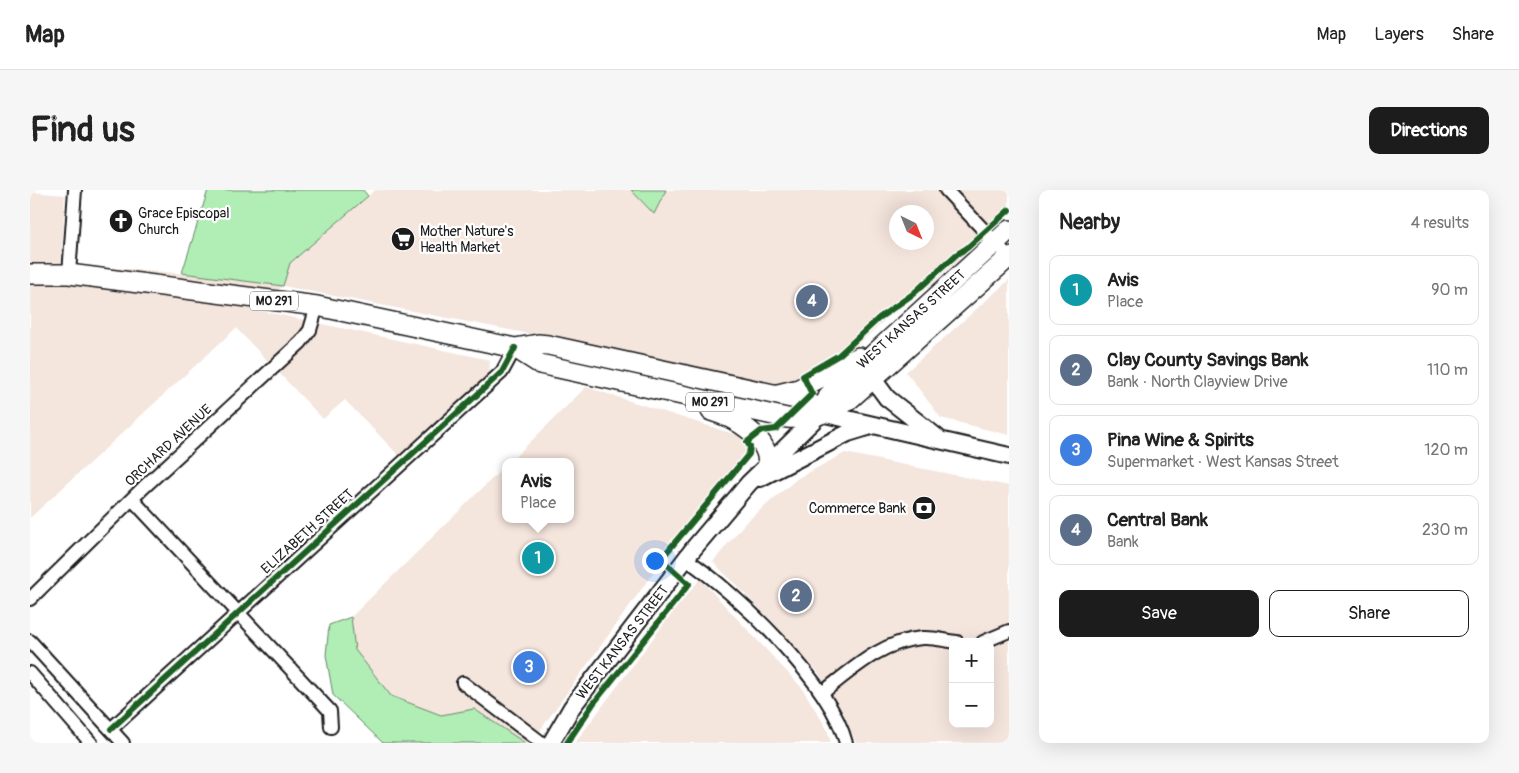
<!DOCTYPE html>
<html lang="en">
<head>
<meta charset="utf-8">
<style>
	:root { --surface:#fff; --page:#f6f6f6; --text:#222; --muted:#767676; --line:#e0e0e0; --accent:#1c1c1c }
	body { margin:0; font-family:Pangolin,sans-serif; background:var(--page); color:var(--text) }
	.controls { position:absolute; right:15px; bottom:15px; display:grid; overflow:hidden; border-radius:10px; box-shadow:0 5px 20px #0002 }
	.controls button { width:45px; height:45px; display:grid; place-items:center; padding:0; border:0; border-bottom:1px solid var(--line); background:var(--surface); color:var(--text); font:25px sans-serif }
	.compass { position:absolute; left:859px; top:15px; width:45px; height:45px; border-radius:50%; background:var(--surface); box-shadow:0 5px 20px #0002; rotate:137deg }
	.you { position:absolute; left:624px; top:370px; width:18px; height:18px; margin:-12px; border:4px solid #fff; border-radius:50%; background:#1a73e8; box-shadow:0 0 0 8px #1a73e833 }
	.badge { display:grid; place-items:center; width:32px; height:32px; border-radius:50%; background:var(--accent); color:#fff; font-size:16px; font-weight:700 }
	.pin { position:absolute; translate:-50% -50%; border:2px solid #fff; box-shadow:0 1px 5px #0006 }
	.popup { position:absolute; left:472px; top:268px; width:72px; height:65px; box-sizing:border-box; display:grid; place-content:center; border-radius:10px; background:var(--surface); filter:drop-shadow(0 1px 4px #0005); font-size:16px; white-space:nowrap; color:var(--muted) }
	.popup b { font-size:19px; color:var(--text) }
	.popup::after { content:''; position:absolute; left:50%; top:100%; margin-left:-10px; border:10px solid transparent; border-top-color:var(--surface) }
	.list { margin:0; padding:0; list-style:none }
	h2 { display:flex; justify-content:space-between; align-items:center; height:65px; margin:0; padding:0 20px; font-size:21px }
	h2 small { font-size:16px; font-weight:400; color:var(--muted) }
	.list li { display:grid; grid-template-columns:32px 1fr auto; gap:15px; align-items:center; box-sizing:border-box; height:70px; margin:0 10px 10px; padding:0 10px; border:1px solid var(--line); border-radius:10px }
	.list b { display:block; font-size:19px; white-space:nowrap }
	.list p { margin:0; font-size:16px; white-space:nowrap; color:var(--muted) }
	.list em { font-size:16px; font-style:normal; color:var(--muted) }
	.actions { display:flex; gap:10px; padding:15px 20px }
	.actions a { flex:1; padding:11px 0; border:1px solid var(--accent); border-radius:10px; text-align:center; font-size:18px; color:var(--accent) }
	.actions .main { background:var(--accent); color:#fff }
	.map { position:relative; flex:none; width:979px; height:553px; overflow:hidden; border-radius:10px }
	header { display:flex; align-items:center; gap:30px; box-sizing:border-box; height:70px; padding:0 25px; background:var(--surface); border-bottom:1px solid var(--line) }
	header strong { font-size:24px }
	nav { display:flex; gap:28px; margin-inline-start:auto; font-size:18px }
	.intro { display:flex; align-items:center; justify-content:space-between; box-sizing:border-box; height:120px; padding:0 30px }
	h1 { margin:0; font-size:35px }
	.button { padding:12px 22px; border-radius:10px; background:var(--accent); color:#fff; font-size:18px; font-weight:700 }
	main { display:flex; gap:30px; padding:0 30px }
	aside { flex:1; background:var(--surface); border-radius:10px; box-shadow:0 5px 20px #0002 }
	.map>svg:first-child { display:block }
</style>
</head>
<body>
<header>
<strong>Map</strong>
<nav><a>Map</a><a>Layers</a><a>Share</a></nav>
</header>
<div class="intro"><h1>Find us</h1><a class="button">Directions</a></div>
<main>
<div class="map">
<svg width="979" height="553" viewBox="0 0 979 553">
	<rect width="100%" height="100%" fill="#fff"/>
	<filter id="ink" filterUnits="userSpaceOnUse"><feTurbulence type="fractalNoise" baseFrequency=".02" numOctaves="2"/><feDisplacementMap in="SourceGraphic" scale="10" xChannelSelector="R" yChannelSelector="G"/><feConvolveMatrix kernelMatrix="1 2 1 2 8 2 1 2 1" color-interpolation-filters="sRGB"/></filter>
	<g filter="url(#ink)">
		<path fill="#f4e5dd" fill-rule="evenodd" d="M345,0H601L624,24L636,0H979V25L893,102L856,129L809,172L758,197L629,169L253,96L227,120L460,170L458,203L378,275L315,210L293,229L206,138L0,328V2L35,5L31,74L199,87L260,73ZM866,22H896V52H866Z
			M979,90V245L911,228L876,182Z
			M556,197L713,247L717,270L682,304L657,336L513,536L504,553H495L444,519L411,525L361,506L325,460L321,427L475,276L476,329H540V272H480Z
			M815,263L979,296V553H826L813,522L788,482L748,437L683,372L715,333L768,288ZM923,452H960V534H923Z
			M670,389L772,498L797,539L801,553H545L633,435Z"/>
		<path fill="#b0eeb5" stroke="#668568" d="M178,0H333L338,6L260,73L253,96L152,83Z
			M601,0H636L624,24Z
			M321,427L325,460L361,506L411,525L444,519L495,553H353L303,505L296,465L299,435Z"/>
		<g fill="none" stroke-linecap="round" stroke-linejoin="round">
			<g stroke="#1c1c1c" stroke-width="16">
				<path id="minor" d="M916,0L979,67
					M39,84L45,0
					M102,309L300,521L301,537
					M656,369C708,404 800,492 816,553
					M0,409L114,297L271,152L280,140L287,116
					M0,451L93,553
					M953,452L979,441
					M0,483L61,553
					M433,493L512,553
					M792,503C823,479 852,451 892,448C904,447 916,451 927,452
					M81,539L472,182L485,158"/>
			</g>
			<g stroke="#1c1c1c" stroke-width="20">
				<path id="major" d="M843,189L857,208L908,248
					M730,288L818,243L841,236
					M521,553L542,517L664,358L719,293L791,223L979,266"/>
			</g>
			<g stroke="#1c1c1c" stroke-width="22">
				<path id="highway" d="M0,84H39L287,116L485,158L508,154L518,155L775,211L783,215L791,223
					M485,158L510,174L757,228C779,230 801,222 819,210L979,67
					M748,204L769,199L829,167
					M681,221C705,228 738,246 738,274
					M791,223L799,205L979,40"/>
			</g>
			<use href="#minor" stroke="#fff" stroke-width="12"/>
			<use href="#major" stroke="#fff" stroke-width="16"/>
			<use href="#highway" stroke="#fff" stroke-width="19"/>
			<g stroke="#fff" stroke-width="9">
				<path id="cycleway" d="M81,539L472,182L485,158
					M537,553L563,514L659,394L631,369L719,264L720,257L717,252L731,241L746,239L782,204L773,186L809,165L849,128L883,104L927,64L937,58L979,20"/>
			</g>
			<use href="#cycleway" stroke="#1b5e20" stroke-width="6"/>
		</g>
	</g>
	<defs>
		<g id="church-disc" transform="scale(1.25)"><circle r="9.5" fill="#1c1c1c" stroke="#fff"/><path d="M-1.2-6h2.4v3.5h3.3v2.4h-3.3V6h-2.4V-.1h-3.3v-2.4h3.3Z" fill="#fff"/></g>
		<g id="supermarket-disc" transform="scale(1.25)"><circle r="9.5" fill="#1c1c1c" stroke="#fff"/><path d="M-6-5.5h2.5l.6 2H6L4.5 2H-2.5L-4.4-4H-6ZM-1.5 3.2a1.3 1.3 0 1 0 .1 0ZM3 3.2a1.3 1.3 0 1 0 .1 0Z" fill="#fff"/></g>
		<g id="bank-disc" transform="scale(1.25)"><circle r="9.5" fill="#1c1c1c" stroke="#fff"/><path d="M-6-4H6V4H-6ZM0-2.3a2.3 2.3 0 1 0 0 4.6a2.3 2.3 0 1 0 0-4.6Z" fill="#fff"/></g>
	</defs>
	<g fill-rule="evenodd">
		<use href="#church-disc" x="91" y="31"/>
		<use href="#supermarket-disc" x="373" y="49"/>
		<use href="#bank-disc" x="894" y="318"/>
	</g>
	<g text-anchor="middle" stroke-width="4.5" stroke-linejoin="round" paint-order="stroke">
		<g fill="#fff" stroke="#606060" stroke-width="1">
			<rect x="220" y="101.5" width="48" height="19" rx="4"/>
			<rect x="656" y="202.5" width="48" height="19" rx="4"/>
		</g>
		<g font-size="12" font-weight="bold" fill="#1c1c1c">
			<text x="244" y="115">MO 291</text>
			<text x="680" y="216">MO 291</text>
		</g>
		<g font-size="14" fill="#1c1c1c" stroke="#fff" text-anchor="start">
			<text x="108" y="28">Grace Episcopal<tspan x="108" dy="16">Church</tspan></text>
			<text x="390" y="46">Mother Nature's<tspan x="390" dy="16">Health Market</tspan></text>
			<text x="876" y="323" text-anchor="end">Commerce Bank</text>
		</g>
		<g font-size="14" fill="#1c1c1c" stroke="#fff">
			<text transform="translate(881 129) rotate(-42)" y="5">WEST KANSAS STREET</text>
			<text transform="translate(138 255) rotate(-43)" y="5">ORCHARD AVENUE</text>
			<text transform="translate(277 341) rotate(-42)" y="5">ELIZABETH STREET</text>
			<text transform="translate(592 452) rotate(-52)" y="5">WEST KANSAS STREET</text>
		</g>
	</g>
</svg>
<div class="controls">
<button>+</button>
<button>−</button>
</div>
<svg class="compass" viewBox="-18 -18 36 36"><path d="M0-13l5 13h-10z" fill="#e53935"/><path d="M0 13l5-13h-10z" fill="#767676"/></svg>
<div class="you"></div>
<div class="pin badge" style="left:508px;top:368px;background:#0f9aa8">1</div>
<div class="popup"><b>Avis</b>Place</div>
<div class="pin badge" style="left:766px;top:406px;background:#5c6f8a">2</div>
<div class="pin badge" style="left:499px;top:477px;background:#3f7fe0">3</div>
<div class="pin badge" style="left:782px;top:111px;background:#5c6f8a">4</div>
</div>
<aside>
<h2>Nearby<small>4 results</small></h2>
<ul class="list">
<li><span class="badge" style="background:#0f9aa8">1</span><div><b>Avis</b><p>Place</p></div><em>90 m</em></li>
<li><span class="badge" style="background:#5c6f8a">2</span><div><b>Clay County Savings Bank</b><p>Bank · North Clayview Drive</p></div><em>110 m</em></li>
<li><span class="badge" style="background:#3f7fe0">3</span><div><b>Pina Wine &amp; Spirits</b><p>Supermarket · West Kansas Street</p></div><em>120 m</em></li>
<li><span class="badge" style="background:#5c6f8a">4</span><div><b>Central Bank</b><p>Bank</p></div><em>230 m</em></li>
</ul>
<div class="actions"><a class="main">Save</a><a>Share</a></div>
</aside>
</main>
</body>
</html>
